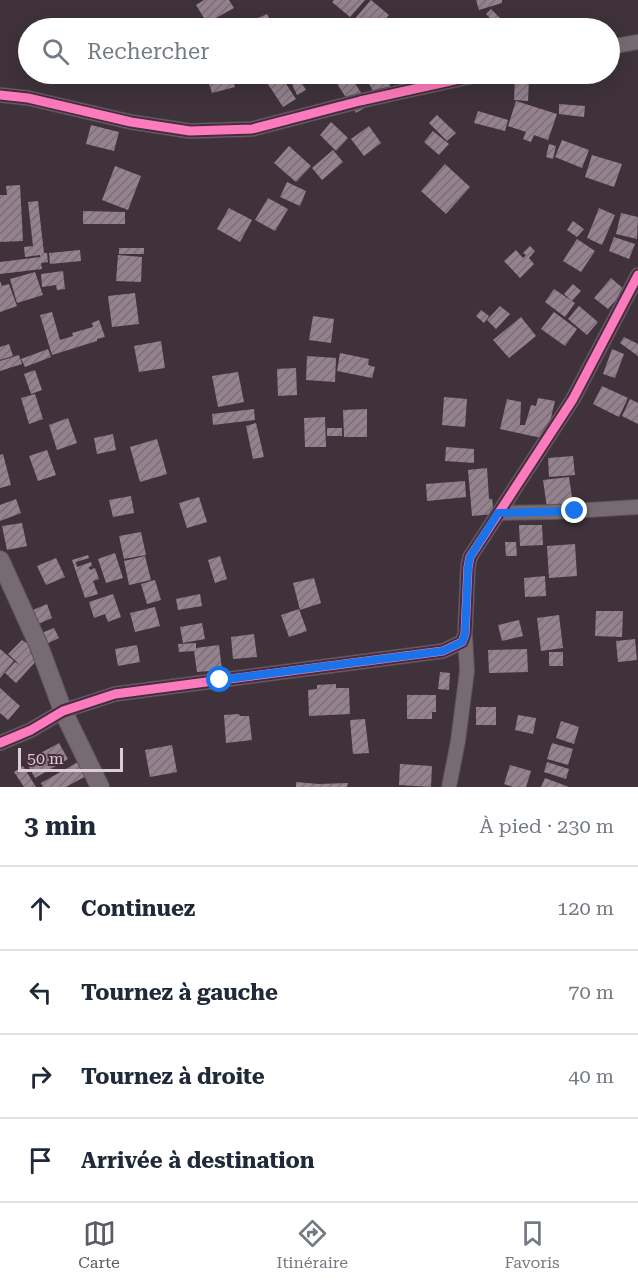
<!DOCTYPE html>
<html lang="fr">
<head>
<meta charset="utf-8">
<style>
	:root { --surface:#fff; --page:#f6f6f7; --text:#1f2937; --muted:#747a83; --line:#e0e1e3; --accent:#5b5a66 }
	body { margin:0; font-family:"Roboto Serif",serif; background:var(--page); color:var(--text) }
	.scale { position:absolute; left:18px; bottom:15px; width:105px; box-sizing:border-box; padding-left:6px; border:3px solid #dcccd7; border-top:0; font-size:16px; line-height:21px; white-space:nowrap; color:#dcccd7; -webkit-text-stroke:4px #452c3e; paint-order:stroke }
	.stop { position:absolute; width:18px; height:18px; margin:-14px; border:4px solid #1a73e8; border-radius:50%; background:#fff }
	.stop.end { background:#1a73e8; border-color:#fff; box-shadow:0 2px 6px #0008 }
	.list { margin:0; padding:0; list-style:none }
	h2 { display:flex; justify-content:space-between; align-items:center; height:78px; margin:0; padding:0 24px; font-size:26px }
	h2 small { font-size:20px; font-weight:400; color:var(--muted) }
	.list li { display:grid; grid-template-columns:39px 1fr auto; gap:18px; align-items:center; box-sizing:border-box; height:84px; padding:0 24px; border-top:2px solid var(--line) }
	.list b { display:block; font-size:22px; white-space:nowrap }
	.list em { font-size:20px; font-style:normal; color:var(--muted) }
	.icon { flex:none; width:33px; height:33px; fill:none; stroke:currentColor; stroke-width:2; stroke-linecap:round; stroke-linejoin:round }
	.map { position:relative; flex:none; width:638px; height:787px; overflow:hidden }
	.search { position:absolute; background:var(--surface); box-shadow:0 6px 24px #0002; left:18px; right:18px; top:18px; height:66px; display:flex; align-items:center; gap:15px; box-sizing:border-box; padding:0 21px; border-radius:33px; color:var(--muted); font-size:22px }
	.sheet { height:414px; background:var(--surface) }
	nav { display:flex; justify-content:space-around; align-items:center; box-sizing:border-box; height:84px; border-top:2px solid var(--line); background:var(--surface); font-size:16px; color:var(--muted) }
	nav a { display:grid; justify-items:center; gap:3px }
	nav .on { color:var(--accent) }
	.map>svg:first-child { display:block }
</style>
</head>
<body>
<div class="map">
<svg width="638" height="787" viewBox="0 0 638 787">
	<defs>
		<pattern id="building-hatch" width="6" height="6" patternUnits="userSpaceOnUse" patternTransform="scale(1.5)"><rect width="6" height="6" fill="#95828f"/><path d="M-1 1l2-2M0 6l6-6M5 7l2-2" fill="none" stroke="#7c6d77"/></pattern>
	</defs>
	<rect width="100%" height="100%" fill="#3f323b"/>
	<path fill="url(#building-hatch)" d="M204,0H229L234,8L207,23L196,5Z
		M334,0H365L350,17L332,2Z
		M371,0L389,15L378,28H361L352,22Z
		M476,0H502V3L479,10Z
		M491,9L500,18L495,23L486,14Z
		M267,14L274,28H235Z
		M206,74H231L235,87L212,93Z
		M265,74H276L278,77L281,76L296,99L283,107L262,75Z
		M287,74H296L306,90L297,95Z
		M319,74H349L369,105L356,113L332,76L324,80Z
		M364,74H383L392,89L376,97Z
		M531,74H546V84H531Z
		M515,78L529,79L528,101L514,100Z
		M516,101L557,114L548,140L534,135L531,142L523,139L526,132L508,126Z
		M559,104L585,106L584,117L559,114Z
		M478,111L508,120L505,131L474,123Z
		M437,115L456,133L447,141L429,123Z
		M331,122L348,138L336,151L320,135Z
		M91,125L119,132L114,151L86,144Z
		M369,126L381,143L364,156L351,139Z
		M433,131L449,144L439,155L424,142Z
		M562,140L589,150L582,168L555,157Z
		M549,144L556,146L553,159L546,157Z
		M289,146L311,166L296,182L274,163Z
		M333,150L343,162L322,180L312,168Z
		M592,155L622,164L614,187L585,177Z
		M445,164L470,187L446,214L421,191Z
		M115,166L141,176L128,210L102,200Z
		M287,182L306,191L300,206L280,197Z
		M20,185L23,241L0,242V195H7L6,186Z
		M268,198L288,209L275,231L255,220Z
		M38,201L44,253H47L48,262L41,263L42,269L0,274V262L40,257V255L25,257L24,247L33,246L28,202Z
		M229,208L252,220L240,242L217,229Z
		M599,208L615,215L602,245L587,238Z
		M83,211L125,212V224H83Z
		M621,213L638,217L637,239L616,234Z
		M573,221L584,229L577,237L567,230Z
		M614,237L635,244L629,259L609,251Z
		M577,239L595,251L581,272L563,261Z
		M530,246L535,251L529,258L534,264L520,278L504,261L516,250L523,258L526,255L523,253Z
		M119,248H144V254H119Z
		M80,250L81,261L50,264L49,253Z
		M118,255L142,257L141,282L116,281Z
		M63,271L65,289L57,290L56,285L42,287L41,274Z
		M35,272L43,295L17,303L10,279Z
		M611,278L625,290L608,309L594,298Z
		M0,281L2,286L9,284L17,306L0,312Z
		M573,284L581,291L572,301L564,294Z
		M554,289L575,303L565,317L545,302Z
		M135,293L139,324L112,327L108,296Z
		M500,306L510,314L496,329L487,320Z
		M579,306L598,322L587,335L568,319Z
		M481,310L489,316L484,323L476,316Z
		M52,312L60,340L73,336L72,333L93,327L92,323L99,320L105,337L97,339V341L52,355L40,315Z
		M554,312L577,329L565,346L541,329Z
		M313,316L334,319L331,343L309,340Z
		M521,317L536,336L509,358L493,340Z
		M624,337L638,344V356L620,343Z
		M161,341L165,368L139,372L134,346Z
		M9,344L13,356L0,360V347Z
		M48,349L51,357L25,367L21,359Z
		M612,349L624,354L615,378L603,374Z
		M340,353L369,359L368,365L375,367L372,378L337,371Z
		M19,355L22,364L0,371V361Z
		M307,356L336,358L335,382L306,380Z
		M296,368L297,395L278,396L277,369Z
		M35,370L42,390L31,394L24,374Z
		M238,372L244,402L218,407L212,376Z
		M602,386L628,398L619,417L593,404Z
		M35,394L43,419L29,424L21,398Z
		M444,397L467,399L465,427L442,425Z
		M538,398L555,401L546,439L500,429L507,399L521,402L520,425H525L531,405L536,406Z
		M630,399L638,403V424L622,416Z
		M254,409L255,420L213,425L212,414Z
		M367,409V437H344L343,410Z
		M325,417L326,447H305L304,418Z
		M68,418L77,443L57,450L49,425Z
		M256,423L264,457L253,459L246,426Z
		M327,428H342V436H327Z
		M113,434L116,450L97,454L94,438Z
		M157,439L167,474L140,482L130,447Z
		M446,447L474,449V463L445,461Z
		M47,450L56,475L38,481L29,456Z
		M3,454L11,485L0,488V455Z
		M573,456L575,475L549,477L548,458Z
		M487,468L489,499H492L494,514L472,516L468,470Z
		M569,477L573,504L547,508L543,480Z
		M465,481L466,497L427,501L426,484Z
		M131,496L134,513L113,517L109,500Z
		M199,497L207,522L187,528L179,503Z
		M16,499L21,513L0,521V505Z
		M22,523L27,546L7,550L2,526Z
		M519,525H542L543,545L520,546Z
		M141,532L146,555L124,559L119,536Z
		M505,542H516L517,556H506Z
		M575,544L577,576L549,578L547,546Z
		M115,553L123,578L106,583L98,559Z
		M88,555L89,558L76,562L77,567L91,562L92,566L89,567L90,570L95,568L99,579L93,581L98,594L85,598L72,560Z
		M145,556L151,580L129,585L124,561Z
		M220,556L227,579L215,583L208,560Z
		M56,558L65,577L46,585L37,566Z
		M545,576L546,596L525,597L524,578Z
		M314,578L321,603L300,610L293,583Z
		M155,580L161,600L147,604L141,584Z
		M113,594L121,617L108,622L105,614L94,618L89,602Z
		M200,594L202,606L178,610L176,599Z
		M47,604L52,618L38,624L33,610Z
		M155,607L160,626L135,632L130,613Z
		M299,609L307,631L289,637L281,615Z
		M596,611H623L622,637L595,636Z
		M559,615L563,648L541,651L537,618Z
		M519,620L523,636L502,641L498,625Z
		M202,623L205,639L183,643L180,627Z
		M54,628L59,638L44,645L39,634Z
		M254,634L257,657L233,659L231,637Z
		M635,639L637,660L618,662L616,641Z
		M22,640L34,648L30,652L38,659L16,683L5,673L15,662L20,665L8,654Z
		M196,643V648L219,645L222,670L197,672L194,651L179,652L178,644Z
		M137,645L140,662L118,666L115,649Z
		M0,649L14,661L0,678Z
		M527,649L528,672L489,673L488,650Z
		M549,652H563V666H549Z
		M440,672L450,673L449,690L438,689Z
		M336,684V688H349L350,714L309,716L308,690L317,689V685Z
		M0,688L20,706L8,720L0,713Z
		M407,695H436V712H432V719H407Z
		M476,707H496V725H476Z
		M239,714L240,716H249L252,740L226,743L224,715Z
		M518,715L536,718L533,734L515,730Z
		M365,719L369,753L353,754L350,720Z
		M561,721L579,727L574,744L556,738Z
		M59,743L68,759L35,778L26,761Z
		M552,743L573,749L568,765L547,759Z
		M172,745L177,772L150,777L145,750Z
		M78,762L86,776L66,787H43L41,783Z
		M547,762L569,769L566,779L544,772Z
		M400,764L432,766L431,787L399,785Z
		M510,765L531,771L526,787H513L504,784Z
		M23,766L36,787H24L14,772Z
		M545,778L569,787H541Z
		M296,782L319,784L348,783L347,787H296Z"/>
	<g fill="none" stroke-linecap="round" stroke-linejoin="round">
		<g stroke="#5d5059" stroke-width="16">
			<path id="minor" d="M610,47L638,42
				M0,95L28,98L131,122L190,131L252,129L360,101L482,74
				M499,513L555,512L638,507
				M0,743L31,730L63,711L115,694L443,651L462,642L465,634L468,567L470,557L573,399L638,275
				M449,787L458,741L467,671L465,635"/>
		</g>
		<g stroke="#5d5059" stroke-width="20">
			<path id="tertiary" d="M0,560L39,646L63,711L100,787"/>
		</g>
		<use href="#minor" stroke="#766b72" stroke-width="14"/>
		<use href="#tertiary" stroke="#766b72" stroke-width="18"/>
		<g stroke="#452c3e" stroke-width="13">
			<path id="cycleway" d="M0,95L28,98L131,122L190,131L252,129L360,101L482,74
				M0,743L31,730L63,711L115,694L443,651L462,642L465,634L468,567L470,557L573,399L638,275"/>
		</g>
		<use href="#cycleway" stroke="#fd7abc" stroke-width="9"/>
	</g>
	<g fill="none" stroke-linecap="round" stroke-linejoin="round">
		<path stroke="#1a73e8" stroke-width="8" d="M220,680L443,651L462,642L465,634L468,567L470,557L498,513L575,511"/>
	</g>
</svg>
<div class="scale">50 m</div>
<div class="stop" style="left:220px;top:680px"></div>
<div class="stop end" style="left:575px;top:511px"></div>
<div class="search"><svg class="icon" aria-label="search" viewBox="0 0 24 24"><circle cx="10" cy="10" r="6"/><path d="M15 15l6 6"/></svg>Rechercher</div>
</div>
<section class="sheet">
<h2>3 min<small>À pied · 230 m</small></h2>
<ul class="list">
<li><svg class="icon" aria-label="ahead" viewBox="0 0 24 24"><path d="M12 20V5M6 11l6-6 6 6"/></svg><div><b>Continuez</b></div><em>120 m</em></li>
<li><svg class="icon" aria-label="left" viewBox="0 0 24 24"><path d="M17 20v-9H6M10 6l-5 5 5 5"/></svg><div><b>Tournez à gauche</b></div><em>70 m</em></li>
<li><svg class="icon" aria-label="right" viewBox="0 0 24 24"><path d="M7 20v-9h11M14 6l5 5-5 5"/></svg><div><b>Tournez à droite</b></div><em>40 m</em></li>
<li><svg class="icon" aria-label="arrive" viewBox="0 0 24 24"><path d="M6 21V4h12l-3 4 3 4H6"/></svg><div><b>Arrivée à destination</b></div></li>
</ul>
</section>
<nav>
<a class="on"><svg class="icon" aria-label="map" viewBox="0 0 24 24"><path d="M3 6l6-2 6 2 6-2v14l-6 2-6-2-6 2zM9 4v14M15 6v14"/></svg>Carte</a>
<a><svg class="icon" aria-label="directions" viewBox="0 0 24 24"><path d="M12 3l9 9-9 9-9-9zM9 14v-3h6M13 9l2 2-2 2"/></svg>Itinéraire</a>
<a><svg class="icon" aria-label="saved" viewBox="0 0 24 24"><path d="M7 4h10v16l-5-4-5 4z"/></svg>Favoris</a>
</nav>
</body>
</html>
